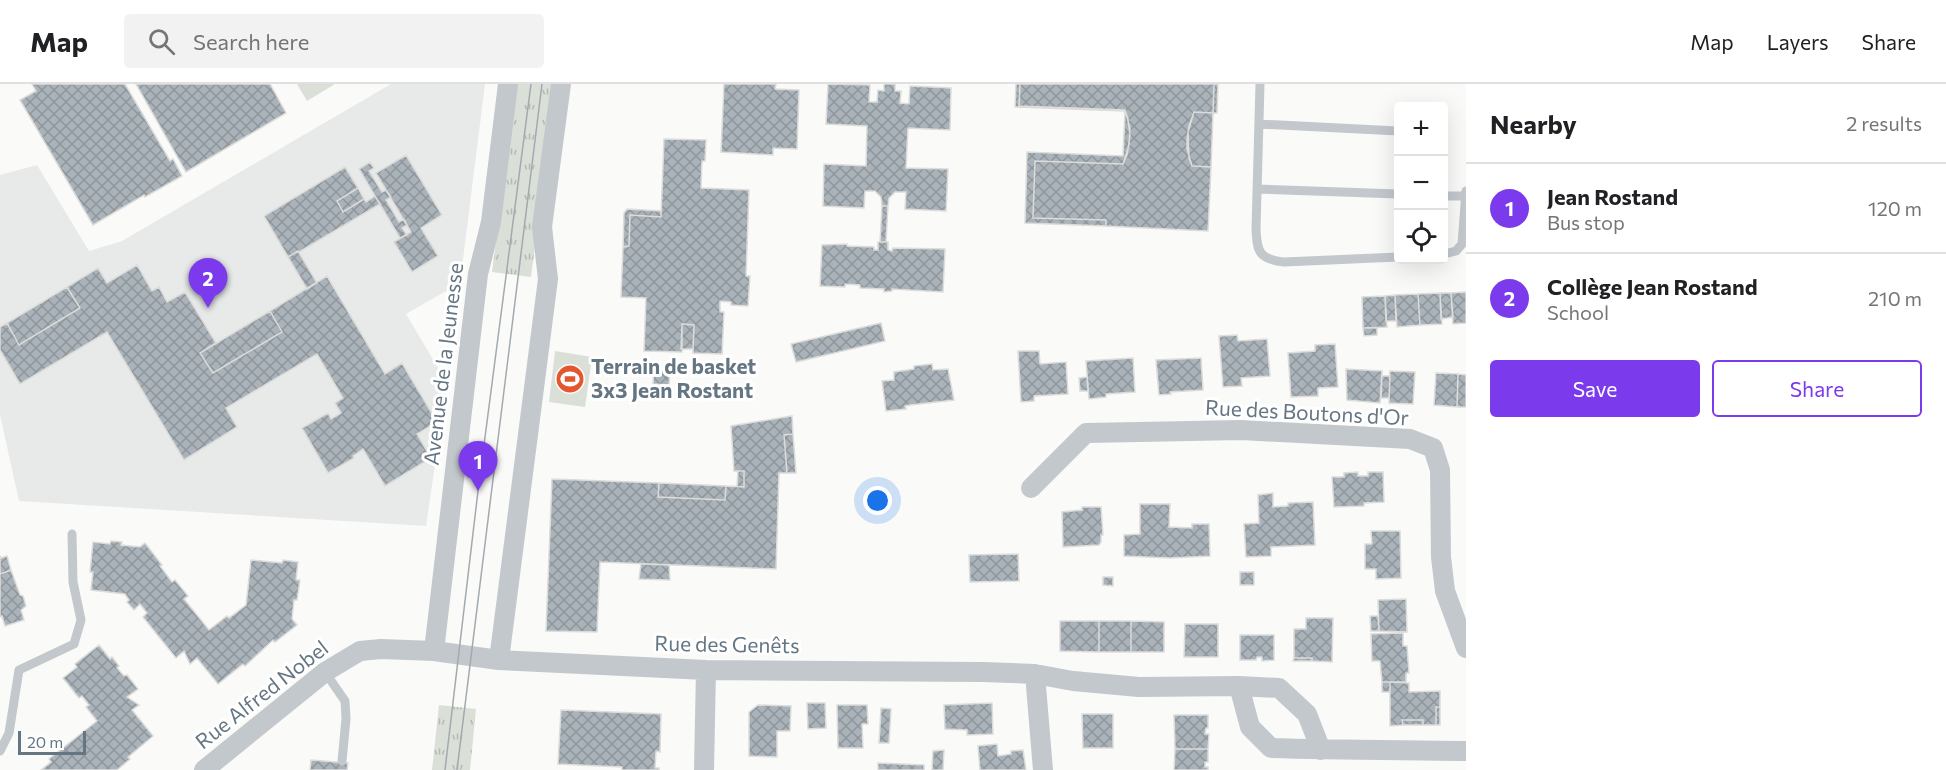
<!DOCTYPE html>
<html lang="en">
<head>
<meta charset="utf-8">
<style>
	:root { --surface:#fff; --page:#f2f2f2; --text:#202124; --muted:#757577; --line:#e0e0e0; --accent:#7c3aed }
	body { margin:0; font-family:Commissioner,sans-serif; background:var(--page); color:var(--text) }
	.controls { position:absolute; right:18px; top:18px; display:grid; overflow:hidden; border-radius:6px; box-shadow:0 6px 24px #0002 }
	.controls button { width:54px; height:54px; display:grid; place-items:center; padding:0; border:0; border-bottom:2px solid var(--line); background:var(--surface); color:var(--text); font:30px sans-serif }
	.scale { position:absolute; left:18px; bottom:15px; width:68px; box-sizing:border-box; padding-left:6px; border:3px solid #657683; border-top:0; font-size:16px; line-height:21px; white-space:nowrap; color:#657683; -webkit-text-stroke:4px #fff; paint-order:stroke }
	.you { position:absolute; left:878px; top:417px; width:21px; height:21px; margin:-15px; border:4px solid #fff; border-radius:50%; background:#1a73e8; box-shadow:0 0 0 9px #1a73e833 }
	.badge { display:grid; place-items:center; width:39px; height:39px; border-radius:50%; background:var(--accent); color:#fff; font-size:20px; font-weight:700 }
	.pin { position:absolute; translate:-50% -50px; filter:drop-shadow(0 2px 3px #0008) }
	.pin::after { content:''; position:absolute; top:32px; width:21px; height:18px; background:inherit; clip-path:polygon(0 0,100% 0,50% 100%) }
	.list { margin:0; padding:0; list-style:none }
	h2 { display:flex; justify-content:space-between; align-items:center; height:78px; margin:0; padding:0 24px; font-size:26px }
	h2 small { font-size:20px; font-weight:400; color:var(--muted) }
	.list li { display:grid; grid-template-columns:39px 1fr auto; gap:18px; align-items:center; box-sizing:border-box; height:90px; padding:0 24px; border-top:2px solid var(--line) }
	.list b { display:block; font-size:22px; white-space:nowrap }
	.list p { margin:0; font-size:20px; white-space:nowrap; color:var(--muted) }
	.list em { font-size:20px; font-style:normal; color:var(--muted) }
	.actions { display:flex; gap:12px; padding:18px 24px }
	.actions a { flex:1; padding:14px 0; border:2px solid var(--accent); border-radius:6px; text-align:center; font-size:21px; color:var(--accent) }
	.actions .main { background:var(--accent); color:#fff }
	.icon { flex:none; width:33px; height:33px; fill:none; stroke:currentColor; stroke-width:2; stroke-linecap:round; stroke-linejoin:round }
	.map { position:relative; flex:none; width:1466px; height:686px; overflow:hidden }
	header { display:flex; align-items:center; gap:36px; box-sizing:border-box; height:84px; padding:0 30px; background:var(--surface); border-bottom:2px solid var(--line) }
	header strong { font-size:28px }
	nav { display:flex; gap:33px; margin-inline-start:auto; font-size:21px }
	.search { width:420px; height:54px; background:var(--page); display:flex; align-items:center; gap:15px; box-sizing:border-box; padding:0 21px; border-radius:6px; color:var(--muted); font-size:22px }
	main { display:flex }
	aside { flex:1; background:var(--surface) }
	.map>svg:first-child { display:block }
</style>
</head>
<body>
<header>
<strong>Map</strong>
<div class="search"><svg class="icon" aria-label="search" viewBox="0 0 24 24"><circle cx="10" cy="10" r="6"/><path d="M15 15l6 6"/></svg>Search here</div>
<nav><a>Map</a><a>Layers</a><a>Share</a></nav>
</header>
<main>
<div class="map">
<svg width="1466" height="686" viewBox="0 0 1466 686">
	<defs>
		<pattern id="grass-tufts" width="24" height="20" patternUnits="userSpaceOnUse" patternTransform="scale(1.5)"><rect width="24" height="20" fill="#dadfd7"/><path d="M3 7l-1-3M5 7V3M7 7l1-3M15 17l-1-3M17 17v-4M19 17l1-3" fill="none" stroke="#b4b9b4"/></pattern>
		<pattern id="building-cross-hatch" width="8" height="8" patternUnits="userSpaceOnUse" patternTransform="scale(1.5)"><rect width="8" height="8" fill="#aab3b9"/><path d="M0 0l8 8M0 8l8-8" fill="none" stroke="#8e969c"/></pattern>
	</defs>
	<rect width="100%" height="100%" fill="#fafaf8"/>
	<path fill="#e8e9e9" d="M391,0H485L460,199L406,230L447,299L426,442L19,417L0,331V91L37,81L89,167L122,157Z"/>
	<path fill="url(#grass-tufts)" d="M516,0H556L531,193L492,188Z
		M439,621L476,625L470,686H432Z"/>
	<path fill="#dadfd7" d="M297,0H335L307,17Z
		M555,267L592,273L585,323L549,318Z"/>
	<path fill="url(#building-cross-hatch)" stroke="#dcdcda" stroke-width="1.5" d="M32,0H125L170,77L173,75L182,92L145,113L144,111L93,141L20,16L36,7Z
		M136,0H270L286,29L186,88Z
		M724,0H776L775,5L799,6L797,65L773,64V71L721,68Z
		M828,0L870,1L869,18H877L878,6L884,7V0H895V7H901L900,19L909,20L910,2L951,4L950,46L908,44L906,84L948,85L946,127L905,125L906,108H895L889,114L888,122H882L881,113L875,107H865L864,124L823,122L824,80L866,82L867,42L826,40Z
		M1016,0H1020L1019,22L1125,26L1128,35L1130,52L1127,71L1123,80L1035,77L1033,134L1106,136V142L1025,139L1027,68L1123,72L1125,27L1015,23Z
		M1020,0H1214L1213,29L1194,28L1189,42L1187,56V65L1192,82L1211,83L1208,147L1106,142V136L1033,134L1035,77L1123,80L1129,61L1130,44L1125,26L1019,22Z
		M1214,0H1218L1217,29H1213Z
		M1194,28L1213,29L1211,83L1192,82L1189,74L1188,48Z
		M664,55L706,56L705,77H702L701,104L749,106L746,192H750L748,222L731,221V218L720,217V228H724L722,270L693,269L694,241L682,240V268L644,267L646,214L621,213L623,163L629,162L630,131L661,133Z
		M406,71L442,131L421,144L438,172L412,188L394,158L411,148L376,89Z
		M370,78L374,84L369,87L382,108L386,106L391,113L386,116L399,138L404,135L407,141L402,144L407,151L400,154L359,85Z
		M345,83L358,104L337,117L343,128L364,115L366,118L375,112L380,120L299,168L298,167L288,173L264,132Z
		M358,104L364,115L343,128L337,117Z
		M882,122H888L886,158H880Z
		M627,125L661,127V133L630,131L629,162L623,163L624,129Z
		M878,158H888V166L892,167L893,164L945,165L943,208L892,205V207L884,208V205L860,204V201L845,200V203L820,202L822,161L847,160V162L874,163V166H878Z
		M298,167L317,199L307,205L288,173Z
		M137,181L152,207L159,203L167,218L185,208L216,259L200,269L213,289L282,248L270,227L327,192L385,290L402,279L437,338L417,350L431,374L385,402L363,365L353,372L354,374L328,389L302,344L328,329L331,335L341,329L335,319L343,314L317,270L226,324L237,343L184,376L107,248L20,300L0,266V243L7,239L19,261L80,224L67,203L98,184L107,199Z
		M67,203L80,224L19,261L7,239Z
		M1466,208V239L1453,240L1451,209Z
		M1440,209L1442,240L1420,241L1418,210Z
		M1440,209H1451L1453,233L1441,235Z
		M1418,210L1420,241L1397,243L1395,211Z
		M1395,211L1396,237H1386L1385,212Z
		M1385,212L1387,243L1363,244L1362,213Z
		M270,227L282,248L213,289L200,269Z
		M881,239L885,257L796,278L791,260Z
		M682,240L694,241L693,265H681Z
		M1363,244H1377V251L1364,252Z
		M1237,251L1238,257L1267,255L1270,292L1241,294L1242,302L1223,303L1219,252Z
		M1335,260L1338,303L1318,304V312L1291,313L1288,269L1315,267V261Z
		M1018,267H1039L1040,280L1066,278L1068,310L1034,312V317L1021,318Z
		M1133,274L1135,308L1106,310V313L1089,315L1086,277Z
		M1201,274L1203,306L1170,308L1171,310L1159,311L1156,276Z
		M932,280L933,286L948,285L954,316L910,321L905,322L906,325L886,327L882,297L894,296V288L914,285V282Z
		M654,284L670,285L669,301L653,300Z
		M1346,285L1382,287L1380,319L1347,316Z
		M1390,287L1415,288L1413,320L1389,319Z
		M1436,289L1458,290L1457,323L1434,321Z
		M1458,290L1466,291V323H1457Z
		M1382,292H1390L1389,314H1381Z
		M1087,293L1088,307H1080L1079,294Z
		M792,332L793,350L784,351L787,389H779L776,485L600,478L597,548L546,547L552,395L659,399L658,413L725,416L726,402L744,403V387H734L731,342Z
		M793,350L796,389H787L784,351Z
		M738,387H744V403H737Z
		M1358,388V392H1368V388H1383L1384,418L1364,419V422L1334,423L1332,393H1344V389Z
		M659,399L726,402L725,416L658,413Z
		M1273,409V423L1288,422V419L1313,418L1315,461L1271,463V472L1246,473L1244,440L1259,439L1258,411Z
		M1140,420H1170L1169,443L1192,444V440H1209L1210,472L1170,474L1124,472V451L1140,450Z
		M1082,423H1101L1103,451H1101V458L1099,461L1063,463L1062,428L1082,426Z
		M1371,447H1400L1401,494L1376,495V485H1365V460H1372Z
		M111,457L122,458L121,461L140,463L145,459L162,481L160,482L172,498L175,496L188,512L184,515L209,546L227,532L229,534L246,521L251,476L282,479L283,476L298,478L296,496H300L297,516H294L292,535L297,541L275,558L273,556L245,582L243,580L218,600L197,574L190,580L184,567L176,574L143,533L147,529L140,520L134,526L127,518L129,516L125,510L91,506L93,488H90L93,458L110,460Z
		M1018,470L1019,497L970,498L969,471Z
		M0,472L1,474L7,472L11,486L0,490Z
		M641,480L669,481L670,496L639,495Z
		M11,486L20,511L23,512L26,522L21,526L24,536L5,542L2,532L0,533V490Z
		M1240,488H1254V501H1240Z
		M1103,493H1113V502L1103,501Z
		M1406,515L1407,548L1379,547L1378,516Z
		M1370,532H1378L1379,547H1371Z
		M1306,534H1333L1332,578L1312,577V574H1294V545H1306Z
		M1060,537H1099V568L1060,567Z
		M1099,537H1131V568H1099Z
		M1131,537L1164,538V568H1131Z
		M1185,540H1218V573H1184Z
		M1403,549V562H1407L1409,589H1406V598H1382L1380,577H1372L1371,550Z
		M1240,551H1274V576L1262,577V573H1257L1256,576H1240Z
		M99,561L110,575L112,573L119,582L117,584L124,592L127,591L138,605L127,613L139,621L132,626L153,652L128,673L130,675L117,686H41L51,678L49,675L97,637L86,623L89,621L82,612L79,614L63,594L77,583L75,580Z
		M1294,574H1312V577H1293Z
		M1382,598H1390V608H1382Z
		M1390,598L1409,599V608L1440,607V623H1436V641H1423V636H1402L1403,641L1390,642Z
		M807,619H825L826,644L808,645Z
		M992,619L993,650L967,651V646L945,645L944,621Z
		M758,621L791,622L790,647H777V673L749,672V628Z
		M837,621H867L868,640H862L863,664H838Z
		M1436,623H1440V641H1436Z
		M881,624L891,625L889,659H879Z
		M561,626L661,630L660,668L656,667L655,684H659V686H622V683L558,680Z
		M1082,630H1113V664H1083Z
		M1174,631H1208V644H1206L1205,650H1209L1208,665H1175Z
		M1402,636H1423V641H1403Z
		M997,660L998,672L1011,670V667L1023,666L1026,686H980L978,662Z
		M1175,665H1208V678H1205V683H1208V686H1174Z
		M944,666L943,686H932L933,667Z
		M311,676L348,679L347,686H310Z
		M878,679L924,681V686H878Z"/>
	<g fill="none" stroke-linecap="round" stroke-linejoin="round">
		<path stroke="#c3c8cc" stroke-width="9" d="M1260,0L1256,145C1257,168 1259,175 1284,178L1398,173
			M1259,40L1398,47
			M1258,105L1398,110
			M1444,112H1466
			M1444,170L1456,167L1462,160L1466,107
			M325,588L345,617L346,635L342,677
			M0,667L9,649L19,586L74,560L81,536L73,498L72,450"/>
		<path stroke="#c3c8cc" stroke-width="20" d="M1031,404L1086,349L1241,346L1410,355L1433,364L1440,386L1441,473L1445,507L1466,564
			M434,567L478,190L491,138L508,0
			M499,576L548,195L542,143L561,0
			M1035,590L1043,686
			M1321,666L1307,630L1279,604L1239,602L1250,643L1271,664C1336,666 1401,666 1466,667
			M204,686L325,588L360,567L381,565L434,567L499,576L706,586L982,588L1035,590L1073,597L1139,603L1239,602
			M704,686L706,586"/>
		<path stroke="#a2aab0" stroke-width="1.5" d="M445,686L478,407L531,0
			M457,686L542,0"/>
	</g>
	<defs>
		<g id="stadium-disc" transform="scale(1.5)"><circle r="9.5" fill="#e4572e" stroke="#fff"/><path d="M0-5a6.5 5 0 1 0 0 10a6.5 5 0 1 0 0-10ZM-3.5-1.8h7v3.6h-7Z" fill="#fff"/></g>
	</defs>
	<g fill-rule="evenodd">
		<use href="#stadium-disc" x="570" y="295"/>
	</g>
	<g text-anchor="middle" stroke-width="6" stroke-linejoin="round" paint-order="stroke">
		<g font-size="21" fill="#657683" stroke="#fff">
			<text transform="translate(444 280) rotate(-83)" y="7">Avenue de la Jeunesse</text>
			<text transform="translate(1307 329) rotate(3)" y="7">Rue des Boutons d'Or</text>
			<text transform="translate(727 561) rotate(1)" y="7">Rue des Genêts</text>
			<text transform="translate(262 611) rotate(-38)" y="7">Rue Alfred Nobel</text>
		</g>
		<g font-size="21" font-weight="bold" fill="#657683" stroke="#fff" text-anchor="start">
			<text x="591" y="290">Terrain de basket<tspan x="591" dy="24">3x3 Jean Rostant</tspan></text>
		</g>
	</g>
</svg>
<div class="controls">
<button>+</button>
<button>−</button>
<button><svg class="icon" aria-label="locate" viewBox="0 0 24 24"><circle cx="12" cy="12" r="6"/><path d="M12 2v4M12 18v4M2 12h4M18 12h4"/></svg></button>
</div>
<div class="scale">20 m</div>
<div class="you"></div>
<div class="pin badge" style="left:478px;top:407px">1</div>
<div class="pin badge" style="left:208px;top:224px">2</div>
</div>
<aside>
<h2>Nearby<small>2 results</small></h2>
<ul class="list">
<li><span class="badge">1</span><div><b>Jean Rostand</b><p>Bus stop</p></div><em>120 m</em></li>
<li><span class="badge">2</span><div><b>Collège Jean Rostand</b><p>School</p></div><em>210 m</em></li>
</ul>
<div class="actions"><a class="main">Save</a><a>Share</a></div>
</aside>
</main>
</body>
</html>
